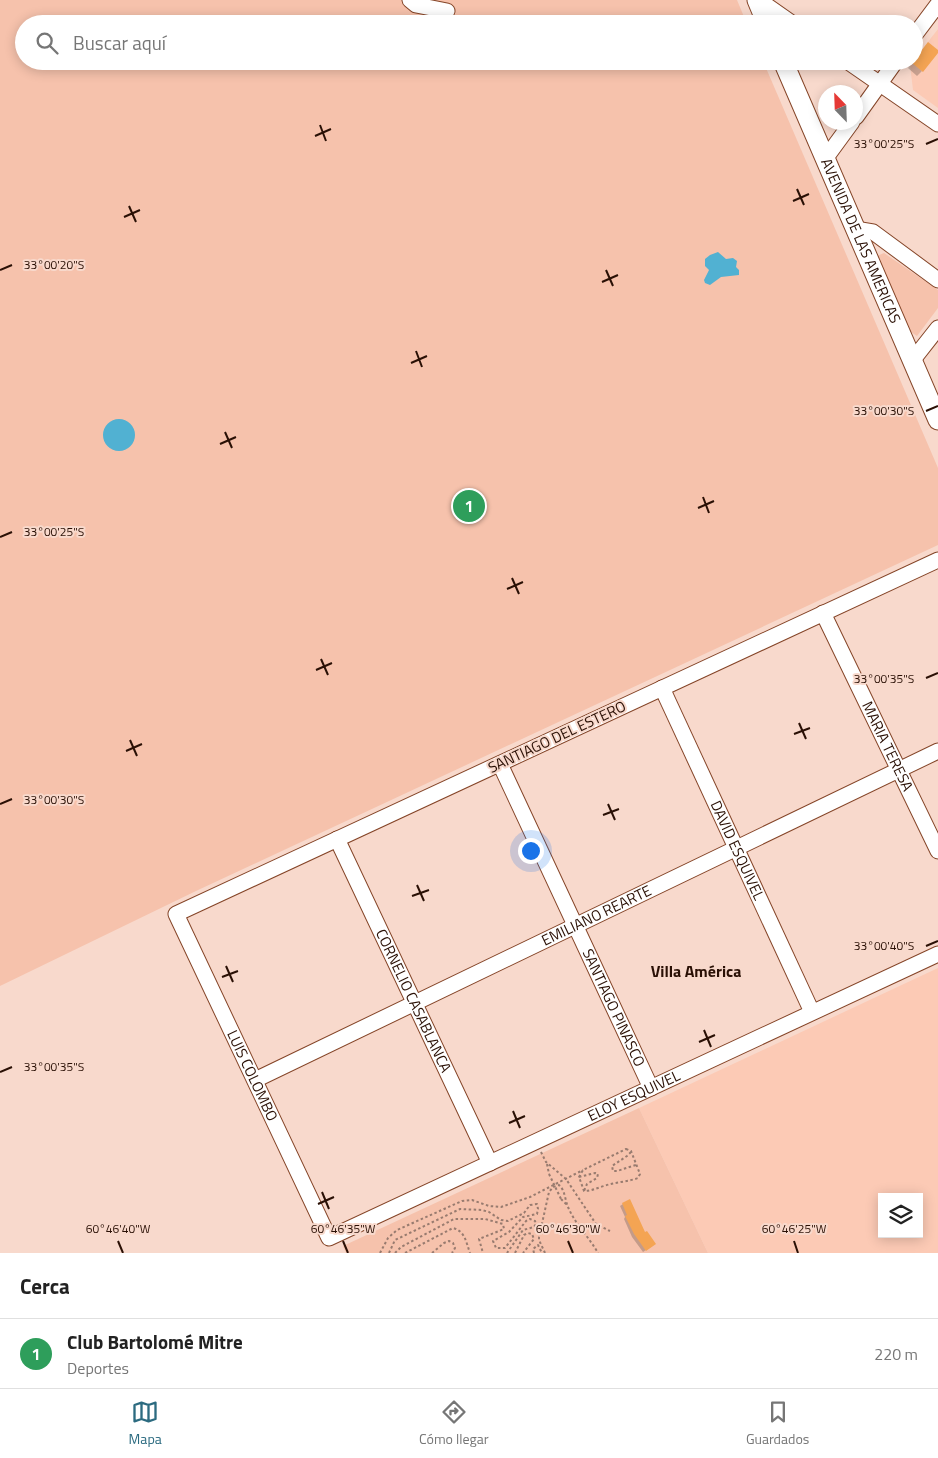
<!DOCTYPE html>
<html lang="es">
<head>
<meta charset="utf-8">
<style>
	:root { --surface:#fff; --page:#f6f6f6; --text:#222; --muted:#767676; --line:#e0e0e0; --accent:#2c6b80 }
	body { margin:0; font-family:"Titillium Web",sans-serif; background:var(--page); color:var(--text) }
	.controls { position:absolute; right:15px; bottom:15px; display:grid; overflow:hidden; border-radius:0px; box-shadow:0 2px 12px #0003 }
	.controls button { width:45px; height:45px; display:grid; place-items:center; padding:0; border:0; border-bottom:1px solid var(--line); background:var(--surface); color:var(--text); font:25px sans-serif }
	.compass { position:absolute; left:818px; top:85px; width:45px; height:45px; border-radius:50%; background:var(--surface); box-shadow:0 2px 12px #0003; rotate:337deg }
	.you { position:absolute; left:530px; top:850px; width:18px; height:18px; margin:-12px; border:4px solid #fff; border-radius:50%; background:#1a73e8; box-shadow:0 0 0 8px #1a73e833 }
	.badge { display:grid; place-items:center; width:32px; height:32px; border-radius:50%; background:var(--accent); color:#fff; font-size:16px; font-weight:700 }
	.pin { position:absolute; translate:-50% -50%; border:2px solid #fff; box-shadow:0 1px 5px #0006 }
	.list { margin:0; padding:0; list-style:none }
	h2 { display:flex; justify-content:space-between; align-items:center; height:65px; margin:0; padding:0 20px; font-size:21px }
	h2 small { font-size:16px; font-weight:400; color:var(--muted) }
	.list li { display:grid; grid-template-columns:32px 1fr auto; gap:15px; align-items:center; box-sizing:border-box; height:70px; padding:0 20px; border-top:1px solid var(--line) }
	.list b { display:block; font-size:19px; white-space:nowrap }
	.list p { margin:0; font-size:16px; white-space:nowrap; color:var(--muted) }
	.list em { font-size:16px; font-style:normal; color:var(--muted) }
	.icon { flex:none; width:28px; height:28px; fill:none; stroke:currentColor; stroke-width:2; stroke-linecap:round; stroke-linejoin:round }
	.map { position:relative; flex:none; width:938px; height:1253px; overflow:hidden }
	.search { position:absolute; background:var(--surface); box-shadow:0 2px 12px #0003; left:15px; right:15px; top:15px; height:55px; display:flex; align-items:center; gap:12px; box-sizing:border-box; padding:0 18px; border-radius:28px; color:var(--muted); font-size:19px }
	.sheet { height:135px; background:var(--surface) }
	nav { display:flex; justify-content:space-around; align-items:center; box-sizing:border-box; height:70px; border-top:1px solid var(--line); background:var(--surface); font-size:14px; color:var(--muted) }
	nav a { display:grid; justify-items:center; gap:2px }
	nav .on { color:var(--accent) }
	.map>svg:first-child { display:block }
</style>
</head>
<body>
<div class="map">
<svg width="938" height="1253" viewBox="0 0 938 1253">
	<rect width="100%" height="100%" fill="#f8d9cc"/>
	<path fill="#fccab5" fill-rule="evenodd" d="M938,29V108L913,90L910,65Z
		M938,968V1253H708L639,1108ZM882,1197H919V1234H882Z"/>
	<path fill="#f6c2ac" d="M0,0H737L747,24H24V61H763L938,468V545L196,891L0,986Z
		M884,253L938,290V308L917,336L908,330L877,256Z
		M639,1108L708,1253H346L343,1246Z"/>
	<path fill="#51b1d2" d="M718,252L726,259L733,258L737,261L736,267L739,270V275L721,277L710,285L705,283L704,280L709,270L705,266V259L710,255Z
		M103 435a16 16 0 1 1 32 0a16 16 0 1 1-32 0Z"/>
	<path fill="#0003" d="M913,61L922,71L917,76L908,68Z
		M623,1204L652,1246L643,1252L632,1237L624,1219L625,1217L620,1206Z"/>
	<path fill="#f4a453" d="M928,42L938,50V53L923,72L912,63Z
		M630,1199L645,1232L647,1231L656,1244L646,1251L634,1234L625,1216L627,1215L622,1203Z"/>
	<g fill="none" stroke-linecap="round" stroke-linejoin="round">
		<g stroke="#854528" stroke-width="17">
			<g id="minor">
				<path d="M410,0L416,5L447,11"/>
				<path d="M759,0L793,24"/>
				<path d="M914,36L938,4"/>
				<path d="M847,61L938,124"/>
				<path d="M856,117L896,61"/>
				<path d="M825,159L852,122"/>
				<path d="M855,229L873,232L938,280"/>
				<path d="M912,361L938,328"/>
				<path id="s1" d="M938,560L176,914L329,1238L938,954"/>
				<path id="s2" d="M823,613L938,851"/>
				<path id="s3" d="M662,688L812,1012"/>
				<path id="s4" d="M500,764L651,1088"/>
				<path id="s5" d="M337,839L490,1163"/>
				<path id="s6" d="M255,1080L938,751"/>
			</g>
		</g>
		<g stroke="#854528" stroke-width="21">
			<g id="major">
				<path d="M757,0L767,24"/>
				<path id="s7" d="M783,61L938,420"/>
			</g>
		</g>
		<path stroke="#987b6f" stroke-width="2" stroke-dasharray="2.5 2.5" stroke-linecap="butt" d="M626,1149L631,1151L640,1174L638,1178C627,1182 615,1182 604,1186C597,1188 591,1191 584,1191L579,1177L583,1170Z
			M541,1152L546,1162L566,1179L596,1224L610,1231
			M631,1152L627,1156L612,1166L613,1171H617L636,1165
			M547,1164L549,1174
			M579,1177L595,1173L598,1174L597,1178L587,1184L584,1191
			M561,1199L567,1205
			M380,1253L388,1238L397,1230L462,1201L472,1200L489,1206L501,1207L530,1197L583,1170
			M389,1253L395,1240L460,1209L482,1210L489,1212L501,1220L508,1221L524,1213L530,1205L537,1204L538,1209L537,1214L523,1217L509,1232L493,1241L496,1248H505L526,1221L530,1219L535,1221L536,1224L534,1227L523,1230L507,1253
			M395,1253L401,1247L454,1219H485L503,1224L504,1229L479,1239L483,1253
			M405,1253L453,1228C465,1231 466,1242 470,1253
			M432,1253L444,1243L449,1241L453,1243L455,1248L452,1253
			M515,1253L524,1235L528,1233L532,1234L534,1239L523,1253
			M534,1253L533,1249L538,1245L542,1253
			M545,1253L539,1240V1237L549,1192L553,1187L559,1185C565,1190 565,1200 568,1207C575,1224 589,1237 598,1253"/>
		<use href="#minor" stroke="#fff" stroke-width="15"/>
		<use href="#major" stroke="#fff" stroke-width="19"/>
		<path stroke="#987b6f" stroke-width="2" stroke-dasharray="2.5 2.5" stroke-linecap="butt" d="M549,1174L561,1199"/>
	</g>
	<path fill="none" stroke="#2a1005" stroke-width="2" d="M320,125L326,141M315,136L331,129M926,144L938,139M797,189L804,205M793,201L809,194M129,206L136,222M124,217L140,210M0,270L12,265M606,270L613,286M602,282L618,275M416,351L422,367M411,363L427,356M926,411L938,406M225,432L232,448M220,444L236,437M703,497L709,513M698,508L714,501M0,537L12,532M512,578L519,594M507,589L523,582M321,659L328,675M316,670L332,663M926,678L938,673M799,723L806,739M794,734L810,728M130,740L137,756M126,751L142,744M0,804L12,799M608,804L615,820M603,815L619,809M417,885L424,901M412,896L429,890M926,946L938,941M226,966L233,982M222,977L238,971M704,1030L711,1047M699,1042L715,1035M0,1072L12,1067M513,1111L520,1128M509,1123L525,1116M322,1192L329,1209M318,1204L334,1197M118,1241L123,1253M343,1241L348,1253M568,1241L573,1253M794,1241L798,1253"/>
	<g text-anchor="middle" stroke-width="4" stroke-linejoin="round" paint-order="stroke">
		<g font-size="15" fill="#2a1005" stroke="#f8d9cc">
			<text dy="5" stroke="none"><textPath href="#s7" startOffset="196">AVENIDA DE LAS AMERICAS</textPath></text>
			<text transform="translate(557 737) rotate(-25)" y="5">SANTIAGO DEL ESTERO</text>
			<text dy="5" stroke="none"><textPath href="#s2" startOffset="148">MARIA TERESA</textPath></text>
			<text dy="5" stroke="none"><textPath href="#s3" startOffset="179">DAVID ESQUIVEL</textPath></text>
			<text dy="5" stroke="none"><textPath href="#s6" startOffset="379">EMILIANO REARTE</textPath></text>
			<text dy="5" stroke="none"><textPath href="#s5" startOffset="179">CORNELIO CASABLANCA</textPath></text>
			<text dy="5" stroke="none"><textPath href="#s4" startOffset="269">SANTIAGO PINASCO</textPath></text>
			<text dy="5" stroke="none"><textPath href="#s1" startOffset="1019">LUIS COLOMBO</textPath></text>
			<text dy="5" stroke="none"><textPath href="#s1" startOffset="1535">ELOY ESQUIVEL</textPath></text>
		</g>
		<g font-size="16" font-weight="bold" fill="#2a1005" stroke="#f8d9cc">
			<text x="696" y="977">Villa América</text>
		</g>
	</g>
	<g font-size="12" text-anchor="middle" fill="#2a1005" stroke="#f8d9cc" stroke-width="4" stroke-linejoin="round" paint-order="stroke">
		<text x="884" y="148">33°00'25"S</text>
		<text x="54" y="269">33°00'20"S</text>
		<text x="884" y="415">33°00'30"S</text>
		<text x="54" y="536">33°00'25"S</text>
		<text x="884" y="683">33°00'35"S</text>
		<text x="54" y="804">33°00'30"S</text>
		<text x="884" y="950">33°00'40"S</text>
		<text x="54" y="1071">33°00'35"S</text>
		<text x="118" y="1233">60°46'40"W</text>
		<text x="343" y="1233">60°46'35"W</text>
		<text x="568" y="1233">60°46'30"W</text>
		<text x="794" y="1233">60°46'25"W</text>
	</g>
</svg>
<div class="controls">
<button><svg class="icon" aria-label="layers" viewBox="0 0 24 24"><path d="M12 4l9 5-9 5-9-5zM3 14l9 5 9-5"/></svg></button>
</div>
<svg class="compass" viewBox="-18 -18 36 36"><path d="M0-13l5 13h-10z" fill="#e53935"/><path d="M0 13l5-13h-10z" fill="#767676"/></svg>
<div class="you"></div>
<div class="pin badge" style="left:469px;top:506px;background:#2e9e5b">1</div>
<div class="search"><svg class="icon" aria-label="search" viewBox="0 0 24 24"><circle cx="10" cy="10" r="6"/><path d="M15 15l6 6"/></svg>Buscar aquí</div>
</div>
<section class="sheet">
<h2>Cerca<small></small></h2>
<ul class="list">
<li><span class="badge" style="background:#2e9e5b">1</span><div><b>Club Bartolomé Mitre</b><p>Deportes</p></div><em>220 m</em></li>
</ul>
</section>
<nav>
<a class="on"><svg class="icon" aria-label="map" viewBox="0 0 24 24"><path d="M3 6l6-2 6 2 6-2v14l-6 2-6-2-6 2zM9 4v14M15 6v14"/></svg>Mapa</a>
<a><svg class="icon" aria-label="directions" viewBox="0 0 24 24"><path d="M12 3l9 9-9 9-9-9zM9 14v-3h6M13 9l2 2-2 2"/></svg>Cómo llegar</a>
<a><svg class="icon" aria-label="saved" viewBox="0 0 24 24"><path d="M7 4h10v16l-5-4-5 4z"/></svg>Guardados</a>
</nav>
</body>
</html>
